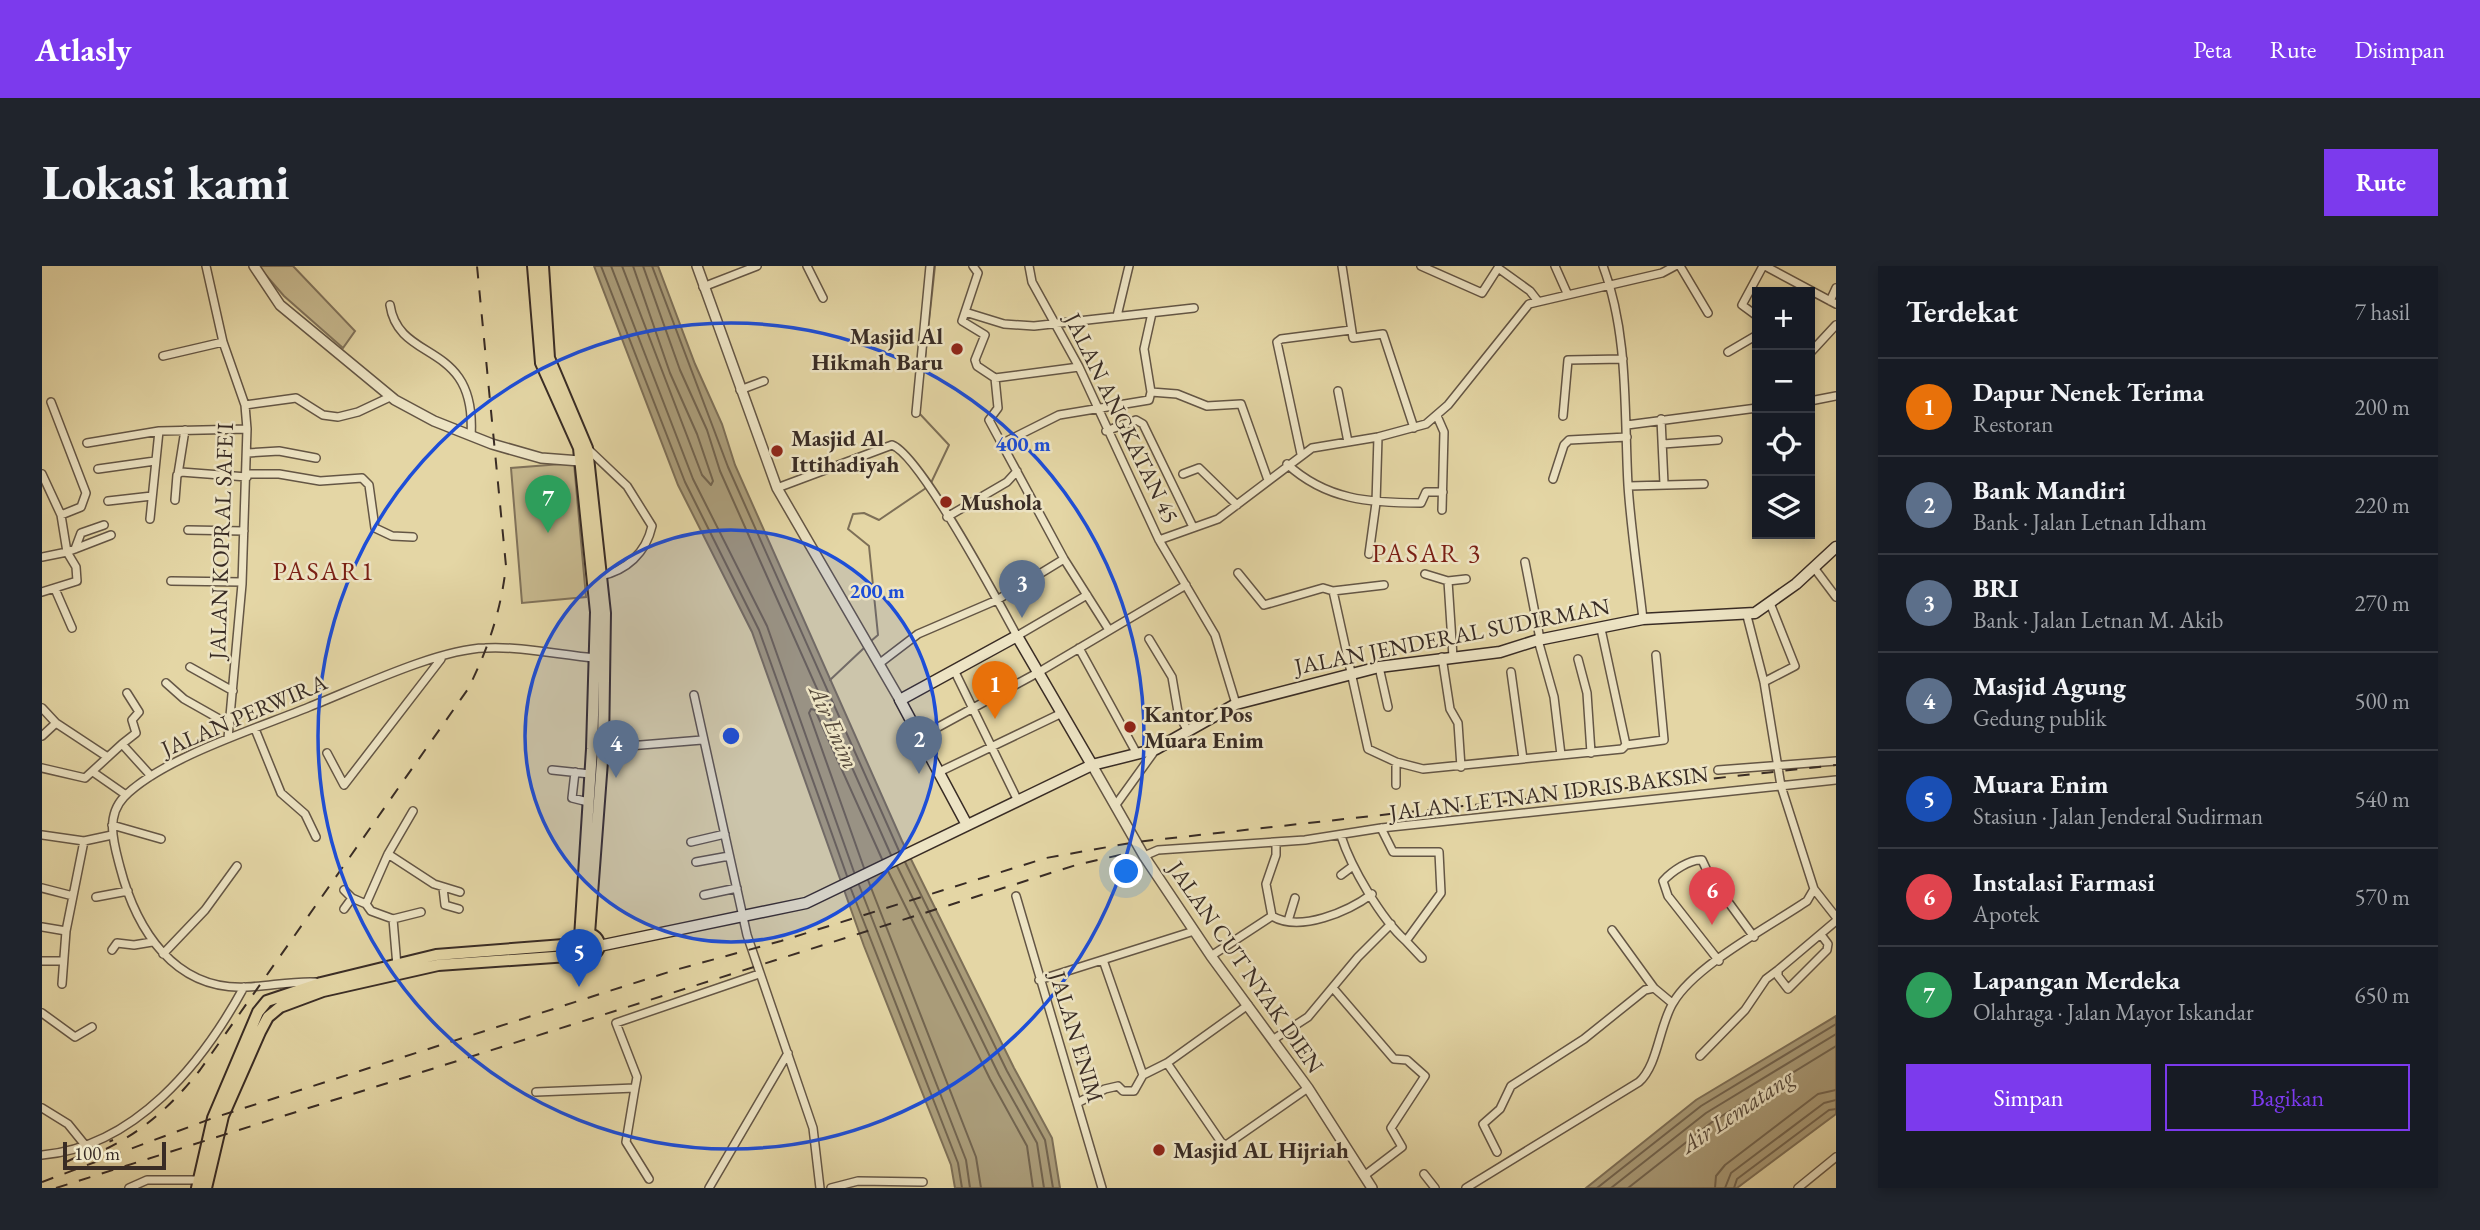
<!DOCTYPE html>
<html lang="id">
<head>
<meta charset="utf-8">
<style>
	:root { --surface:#171b24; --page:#20242c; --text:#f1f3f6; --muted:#9ea1a6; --line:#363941; --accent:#7c3aed }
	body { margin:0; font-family:"EB Garamond",serif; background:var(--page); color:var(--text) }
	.controls { position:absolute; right:21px; top:21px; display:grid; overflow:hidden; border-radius:0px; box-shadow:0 4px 10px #0003 }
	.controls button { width:63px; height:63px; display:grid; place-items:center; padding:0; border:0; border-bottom:2px solid var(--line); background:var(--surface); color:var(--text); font:35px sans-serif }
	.scale { position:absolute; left:21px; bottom:18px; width:103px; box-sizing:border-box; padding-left:7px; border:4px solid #392c25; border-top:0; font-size:19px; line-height:24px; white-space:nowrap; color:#392c25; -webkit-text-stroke:5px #ede4c4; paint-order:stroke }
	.you { position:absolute; left:1085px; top:606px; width:24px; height:24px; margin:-18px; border:5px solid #fff; border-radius:50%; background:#1a73e8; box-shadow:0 0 0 10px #1a73e833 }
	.badge { display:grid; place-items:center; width:46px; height:46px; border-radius:50%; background:var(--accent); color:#fff; font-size:23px; font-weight:700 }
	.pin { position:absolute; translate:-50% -58px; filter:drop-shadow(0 2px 4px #0008) }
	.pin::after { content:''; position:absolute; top:37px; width:24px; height:21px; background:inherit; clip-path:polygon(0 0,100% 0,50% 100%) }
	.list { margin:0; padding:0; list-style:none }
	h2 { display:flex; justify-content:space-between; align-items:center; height:91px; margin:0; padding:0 28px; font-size:30px }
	h2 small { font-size:23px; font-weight:400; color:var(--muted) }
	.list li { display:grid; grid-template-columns:46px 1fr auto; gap:21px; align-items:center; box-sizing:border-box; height:98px; padding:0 28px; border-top:2px solid var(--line) }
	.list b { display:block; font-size:26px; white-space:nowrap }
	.list p { margin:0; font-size:23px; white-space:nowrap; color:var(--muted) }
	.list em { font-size:23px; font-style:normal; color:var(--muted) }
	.actions { display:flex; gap:14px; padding:21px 28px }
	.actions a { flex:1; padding:16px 0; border:2px solid var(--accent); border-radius:0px; text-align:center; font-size:24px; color:var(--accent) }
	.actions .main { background:var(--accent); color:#fff }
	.icon { flex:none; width:38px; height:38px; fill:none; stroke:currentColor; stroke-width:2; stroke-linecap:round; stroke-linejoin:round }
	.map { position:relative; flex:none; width:1794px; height:922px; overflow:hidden; border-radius:0px }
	header { display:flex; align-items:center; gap:42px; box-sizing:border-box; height:98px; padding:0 35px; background:var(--accent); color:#fff }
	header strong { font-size:33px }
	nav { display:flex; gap:38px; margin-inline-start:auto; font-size:24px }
	.intro { display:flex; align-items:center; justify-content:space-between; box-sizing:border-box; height:168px; padding:0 42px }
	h1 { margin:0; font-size:49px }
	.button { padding:18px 32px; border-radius:0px; background:var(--accent); color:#fff; font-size:24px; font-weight:700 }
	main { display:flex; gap:42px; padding:0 42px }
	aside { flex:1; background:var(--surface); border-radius:0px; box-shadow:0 4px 10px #0003 }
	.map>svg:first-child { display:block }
</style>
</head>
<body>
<header>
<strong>Atlasly</strong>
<nav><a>Peta</a><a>Rute</a><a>Disimpan</a></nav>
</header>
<div class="intro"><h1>Lokasi kami</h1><a class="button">Rute</a></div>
<main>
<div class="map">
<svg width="1794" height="922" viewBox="0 0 1794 922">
	<rect width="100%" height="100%" fill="#e4d6a5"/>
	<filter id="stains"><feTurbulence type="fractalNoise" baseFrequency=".00286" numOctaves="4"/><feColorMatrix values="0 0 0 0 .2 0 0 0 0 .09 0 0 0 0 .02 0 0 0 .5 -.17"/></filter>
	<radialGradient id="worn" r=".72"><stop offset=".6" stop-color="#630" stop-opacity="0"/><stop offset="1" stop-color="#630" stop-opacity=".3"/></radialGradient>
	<path fill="#c7b98f" stroke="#80725a" stroke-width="2" d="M216,0H251L313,65L301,82L242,30Z
		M532,197L544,331L480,337L469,202Z"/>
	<path fill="#aa9c79" stroke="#7d6f57" stroke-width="2" d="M552,0H616L653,98L680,158L693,199L860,575L972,802L1010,872L1018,922H913L909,899L822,680L710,366L636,219Z
		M1794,750V848L1695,922H1544L1654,834Z"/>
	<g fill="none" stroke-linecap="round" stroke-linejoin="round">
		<path stroke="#72644f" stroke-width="2" d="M559,0L643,216L717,364L805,610
			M569,0L651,213L725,360L812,606
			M580,0L660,209L669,219L671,215L655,168L628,107L591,0
			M601,0L638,104L665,164L678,205L849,589
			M610,0L686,201L857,585
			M863,596L965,805L1003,874L1011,922
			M855,600L957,809L995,877L1002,922
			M822,602L767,447L769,443L773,444L840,593
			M846,605L948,813L985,880L991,922
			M826,614L934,891L939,922
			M817,619L924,894L928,922
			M809,623L916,897L920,922
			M1555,922L1659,840L1794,758
			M1569,922L1664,847L1794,768
			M1586,922L1670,856L1794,780
			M1673,922L1674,910L1683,899L1776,828L1794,824
			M1683,922L1689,907L1782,837L1794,834
			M1692,922L1695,913L1787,844L1794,843"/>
		<path stroke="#7d6f57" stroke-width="2" d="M881,110L893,0
			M877,147L907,179L888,219
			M829,375L836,369L827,280L806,263L811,248L822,247L837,254L884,222
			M788,414L822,382"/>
		<g stroke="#645645" stroke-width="10">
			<path id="minor" d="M164,0L181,76L203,139L205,163L200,318L186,472
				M765,0L781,32
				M931,0L936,7L920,55L943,69L933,94L935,100L953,112L1037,101
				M987,0L990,16L1037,101L1117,274L1173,369L1194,438
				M1300,0L1311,72L1341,68L1372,162
				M1379,0L1440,27L1456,2L1488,25L1495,34
				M1513,0L1525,27
				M1561,0C1587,69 1582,146 1586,219C1589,264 1596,309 1601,353
				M1638,0L1666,47
				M1723,0L1794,38
				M661,21L715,0
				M1788,35L1794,22
				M348,39C357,99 435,73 429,170
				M923,46L962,58L992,60L1152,42
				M1075,50L1087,0
				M1715,50L1700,39L1721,0
				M1686,86L1715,69
				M1768,87L1794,59
				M121,90L181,76
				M953,112L956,142L947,154L1022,293L1067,364
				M698,124L722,115
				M1296,125L1306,176
				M1109,126L1135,128L1165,140L1199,138L1226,214
				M1768,135L1794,130
				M203,139L254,132L281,149L296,151L316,146L348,131
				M874,147L888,0
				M1395,150L1402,166L1400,244
				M1521,150L1526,94L1581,93
				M1619,153L1622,218
				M1585,159L1715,142
				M1064,165L1094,154L1101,158L1151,261
				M45,177L117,165L205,163
				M959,178L1017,149L1107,134L1109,126L1102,83L1110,47
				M1621,178L1676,174
				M545,182L585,220L610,260C604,287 584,305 558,310
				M206,187L237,185L274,192
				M1259,188L1235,76L1239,73L1309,64
				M1245,198C1284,234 1328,237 1379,237L1384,226H1401
				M56,203L113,195
				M0,208L19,249
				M136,208L143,164
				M205,208H237L278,215L320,212L327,219L333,262L350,270L371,271
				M1141,208L1157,202L1195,239
				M1511,213L1522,179L1527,174L1585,171
				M1587,220L1662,218
				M735,222L850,179C878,189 957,337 975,370L1045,329
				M133,234L135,209L139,206L205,211
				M66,235L110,230
				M905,251L965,216L975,205
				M108,253L117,165
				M146,264L202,265
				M1117,274L1176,253L1270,182L1336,171L1384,158L1406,139L1487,38L1620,7L1633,0
				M33,283L39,267L62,259
				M1327,288L1334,237L1336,171
				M0,291L25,286L69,269
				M1483,296L1498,373
				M1773,303L1794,331
				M1196,307L1222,339L1281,322L1291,325L1342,319
				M1383,308L1406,315
				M129,315L200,316
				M13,323L30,362
				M1291,325L1326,483L1354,496L1381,503L1580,483L1584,479L1559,363
				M0,326L35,315L34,301L25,286L19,249L39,241L44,227L9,136
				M1107,373L1130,411L1136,446L1146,466
				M1496,374L1512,431L1519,489
				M1037,382L1095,488
				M1400,391L1408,443L1416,457L1419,501
				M1411,391L1406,315L1424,313
				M1536,393L1545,427L1549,487
				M838,397L876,368L955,334L1022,293
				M148,401L191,425
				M1337,401L1346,441
				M912,404L976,535
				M1469,406L1481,493
				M1722,416L1753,400L1728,337
				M124,417L142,433L188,459
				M652,429L705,669L771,862L778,922
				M0,442L14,457L64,490
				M213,463L239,527L263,548L274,571
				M0,470L14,457
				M878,471L997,406L1144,319
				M80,478L94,467L90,454L97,446L85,427
				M1584,479L1622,474L1614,389
				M550,483L660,474
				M285,487L302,519L399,393
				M1354,496V519
				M0,502L43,512L80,478L109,510
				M510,504L548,508
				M1676,504L1794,495
				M51,506L84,529
				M533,506L530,532L546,536
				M897,506L1020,447
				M1073,540L1114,483
				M70,559L119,573
				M0,569L42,575L70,569
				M1299,570C1309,601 1339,653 1364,675L1399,627L1397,586H1351L1339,562
				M649,576L683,568
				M346,588L392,618L418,626
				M1102,590L1116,584L1263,574L1339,562L1794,514
				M654,596L687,590
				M1299,609L1311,600
				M0,622L31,630
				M401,622L403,639L417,643
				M1772,623L1794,651
				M302,624L310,632L324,638
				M662,629L695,622
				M974,630L1060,922
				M54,631L86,625
				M302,643L310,632
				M1230,650C1258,667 1307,645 1330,628
				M1230,650L1224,618L1234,589V576
				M351,653L379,646
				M1246,655L1253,632
				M0,661L24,665
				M1570,664L1612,722
				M1780,670L1786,678L1785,684L1746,723L1736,710V704L1794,655
				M1364,675L1380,692
				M70,684L75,677L92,679L110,676
				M121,688L163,644L195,600
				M1169,690L1230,650
				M0,695H21
				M1677,695L1626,630L1621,615C1630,605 1648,593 1660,594L1668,611L1712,671
				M355,700L351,653L329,645L324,638L346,588L371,545
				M997,714L1152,665
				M273,716C250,715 228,720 205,721C132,725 94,663 78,601C72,578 63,551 82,531C120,492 216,462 267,441C313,423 396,383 443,382C479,380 518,389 554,392
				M20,718L24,665L42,575
				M1291,722L1352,793L1365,794L1383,810L1349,862L1360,881L1322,910
				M0,747L33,771L50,761
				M1232,773L1266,751L1316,691L1349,658
				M1658,790L1703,744L1724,713L1736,704
				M1125,797L1179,876L1184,879L1266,822
				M1101,809L1125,797L1206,739
				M593,822L584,876L607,913
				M494,826L593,822L595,811L574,757L717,708
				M1035,837L1063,823L1076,820L1081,825H1092L1101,809L1061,694
				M0,842L26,858L43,879
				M1455,886L1441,858L1458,843L1469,820L1542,773L1603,724L1612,722L1630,737
				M0,889C93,881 160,798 202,721
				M1382,908L1393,922
				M87,922L105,914H161
				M667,922L746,787
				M789,922L816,915L881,916
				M1424,922L1597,816C1616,799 1617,760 1631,737C1652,700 1728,660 1765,635L1772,623L1739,520L1722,416L1705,350
				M1756,922L1794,891"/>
		</g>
		<g stroke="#645645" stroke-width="12">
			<path id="tertiary" d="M212,0L238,39L353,134L392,155L450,178L499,192L538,195
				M655,0L735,222L858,434
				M1050,499L1102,590L1169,690L1266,822L1330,922"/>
		</g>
		<g stroke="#392c25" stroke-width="13">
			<path id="secondary" d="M925,559L858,434L975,370L1050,499
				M557,680L764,637L1050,499L1114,483L1194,438L1337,401L1458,386L1496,374L1601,353L1713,347L1754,318L1794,281"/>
		</g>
		<g stroke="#392c25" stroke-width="14">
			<path id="trunk" d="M491,0L499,97L537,182L554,346L550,483L538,672
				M501,0L507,92L545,182L563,347L561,482L547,668
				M535 679a11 11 0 1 1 22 0a11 11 0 1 1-22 0Z
				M155,922L171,852L216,746L225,735L279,717L394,689L535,678
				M164,922L181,850L218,766L226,751L238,741L281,725L396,699L541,689"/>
		</g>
		<use href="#minor" stroke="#ede4c4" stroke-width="7"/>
		<use href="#tertiary" stroke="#ede4c4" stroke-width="9"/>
		<use href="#secondary" stroke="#ede4c4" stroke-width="10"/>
		<use href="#trunk" stroke="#e4d6a5" stroke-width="10"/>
		<path stroke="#392c25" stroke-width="2" stroke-dasharray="12 12" stroke-linecap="butt" d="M64,883C103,864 131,838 158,804L426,423C446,383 459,345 464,300L435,0
			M24,896L71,874
			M0,916L171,852L633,704L739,675L1004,592L1094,576L1794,499
			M14,922L1034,599L1082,588"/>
	</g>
	<circle cx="689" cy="470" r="206" fill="#1d4ed8" fill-opacity=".12"/>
	<g fill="none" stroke="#1d4ed8" stroke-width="3.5">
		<circle cx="689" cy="470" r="206"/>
		<circle cx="689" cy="470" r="413"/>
	</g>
	<g fill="#8f2418" stroke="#ede4c4" stroke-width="2.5">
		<circle cx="915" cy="83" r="7"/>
		<circle cx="735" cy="185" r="7"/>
		<circle cx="904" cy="236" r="7"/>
		<circle cx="1088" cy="461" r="7"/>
		<circle cx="1117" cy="884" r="7"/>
	</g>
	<g text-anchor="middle" stroke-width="5" stroke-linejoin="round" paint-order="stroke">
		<g font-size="23" font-weight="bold" fill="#392c25" stroke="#ede4c4" text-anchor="start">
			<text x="901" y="78" text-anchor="end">Masjid Al<tspan x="901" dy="26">Hikmah Baru</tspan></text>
			<text x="749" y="180">Masjid Al<tspan x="749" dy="26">Ittihadiyah</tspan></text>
			<text x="918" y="244">Mushola</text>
			<text x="1102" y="456">Kantor Pos<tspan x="1102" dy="26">Muara Enim</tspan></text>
			<text x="1131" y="892">Masjid AL Hijriah</text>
		</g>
		<g font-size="23" fill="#392c25" stroke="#ede4c4">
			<text transform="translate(1080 152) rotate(64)" y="8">JALAN ANGKATAN 45</text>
			<text transform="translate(179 275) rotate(-88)" y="8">JALAN KOPRAL SAFE'I</text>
			<text transform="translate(1410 370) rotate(-11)" y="8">JALAN JENDERAL SUDIRMAN</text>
			<text transform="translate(202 449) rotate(-23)" y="8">JALAN PERWIRA</text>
			<text transform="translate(1507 527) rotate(-7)" y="8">JALAN LETNAN IDRIS BAKSIN</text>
			<text transform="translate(1204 701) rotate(55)" y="8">JALAN CUT NYAK DIEN</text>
			<text transform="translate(1035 771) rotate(73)" y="8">JALAN ENIM</text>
		</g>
		<g font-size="24" font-style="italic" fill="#55483a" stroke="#ede4c4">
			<text transform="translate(792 461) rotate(66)" y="8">Air Enim</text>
			<text transform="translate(1695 845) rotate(-34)" y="8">Air Lematang</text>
		</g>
		<g font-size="26" letter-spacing="2" fill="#7a1f14" stroke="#ede4c4">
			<text x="1385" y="296">PASAR 3</text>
			<text x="282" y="314">PASAR1</text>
		</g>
	</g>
	<circle cx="689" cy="470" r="10" fill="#1d4ed8" stroke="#ede4c4" stroke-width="3.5"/>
	<g font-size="21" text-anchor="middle" font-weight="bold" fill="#1d4ed8" stroke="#ede4c4" stroke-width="5" stroke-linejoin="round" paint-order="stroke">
		<text x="981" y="185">400 m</text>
		<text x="835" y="332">200 m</text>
	</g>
	<rect width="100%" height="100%" filter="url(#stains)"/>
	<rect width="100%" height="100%" fill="url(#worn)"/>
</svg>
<div class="controls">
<button>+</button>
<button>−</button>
<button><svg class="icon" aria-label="locate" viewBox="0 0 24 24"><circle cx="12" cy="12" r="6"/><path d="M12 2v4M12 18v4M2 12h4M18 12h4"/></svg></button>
<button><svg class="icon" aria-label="layers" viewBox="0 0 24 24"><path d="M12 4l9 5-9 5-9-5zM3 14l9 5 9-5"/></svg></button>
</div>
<div class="scale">100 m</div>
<div class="you"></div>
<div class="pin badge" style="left:953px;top:453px;background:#e8710a">1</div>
<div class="pin badge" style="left:877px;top:508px;background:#5c6f8a">2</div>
<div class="pin badge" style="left:980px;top:352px;background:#5c6f8a">3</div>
<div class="pin badge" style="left:574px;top:512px;background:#5c6f8a">4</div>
<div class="pin badge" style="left:537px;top:721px;background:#1a4fb4">5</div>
<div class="pin badge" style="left:1670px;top:659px;background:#e0444e">6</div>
<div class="pin badge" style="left:506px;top:267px;background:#2e9e5b">7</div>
</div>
<aside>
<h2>Terdekat<small>7 hasil</small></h2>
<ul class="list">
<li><span class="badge" style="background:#e8710a">1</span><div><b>Dapur Nenek Terima</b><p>Restoran</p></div><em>200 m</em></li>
<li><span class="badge" style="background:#5c6f8a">2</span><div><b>Bank Mandiri</b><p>Bank · Jalan Letnan Idham</p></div><em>220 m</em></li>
<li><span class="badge" style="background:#5c6f8a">3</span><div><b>BRI</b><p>Bank · Jalan Letnan M. Akib</p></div><em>270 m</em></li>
<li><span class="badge" style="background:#5c6f8a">4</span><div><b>Masjid Agung</b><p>Gedung publik</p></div><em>500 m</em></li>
<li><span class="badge" style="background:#1a4fb4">5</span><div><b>Muara Enim</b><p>Stasiun · Jalan Jenderal Sudirman</p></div><em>540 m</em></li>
<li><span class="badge" style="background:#e0444e">6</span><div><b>Instalasi Farmasi</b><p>Apotek</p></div><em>570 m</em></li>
<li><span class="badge" style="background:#2e9e5b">7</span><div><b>Lapangan Merdeka</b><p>Olahraga · Jalan Mayor Iskandar</p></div><em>650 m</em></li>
</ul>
<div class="actions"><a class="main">Simpan</a><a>Bagikan</a></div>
</aside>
</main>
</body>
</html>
